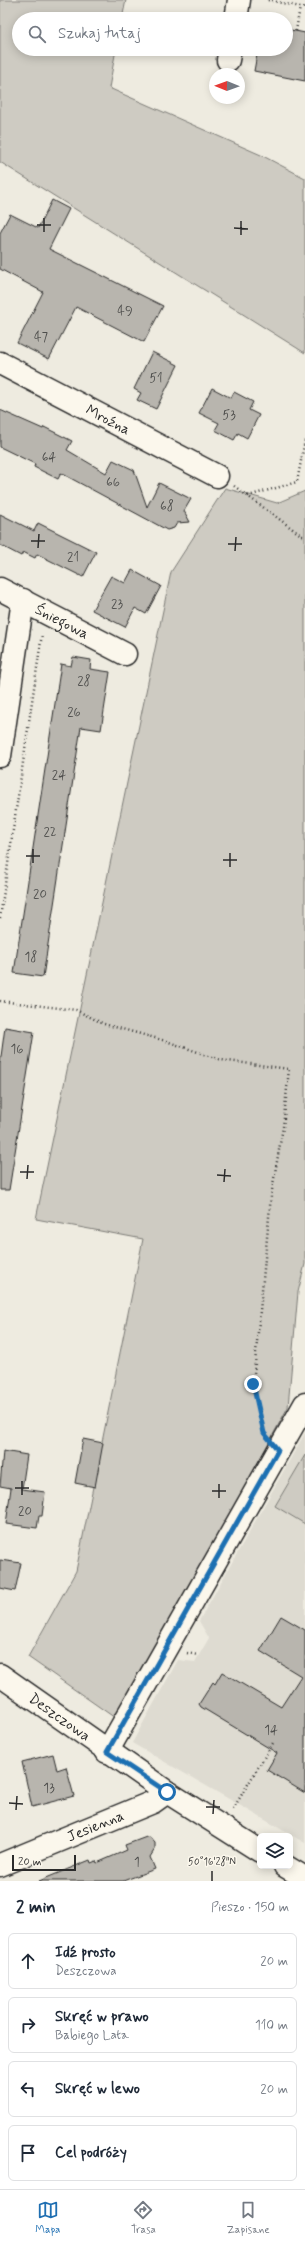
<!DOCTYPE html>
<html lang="pl">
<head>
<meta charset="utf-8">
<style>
	:root { --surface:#fff; --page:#f6f6f7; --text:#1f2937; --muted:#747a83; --line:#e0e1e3; --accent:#1f6fb2 }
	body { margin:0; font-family:Mynerve,sans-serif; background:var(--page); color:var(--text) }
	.controls { position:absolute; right:12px; bottom:12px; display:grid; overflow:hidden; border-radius:6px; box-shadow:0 2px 10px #0003 }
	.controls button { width:36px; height:36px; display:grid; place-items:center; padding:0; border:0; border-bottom:1px solid var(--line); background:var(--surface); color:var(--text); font:20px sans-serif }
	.compass { position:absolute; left:209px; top:68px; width:36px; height:36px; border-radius:50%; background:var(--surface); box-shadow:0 2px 10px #0003; rotate:271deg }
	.scale { position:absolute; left:12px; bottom:10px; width:64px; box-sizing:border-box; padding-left:4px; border:2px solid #2b2b2b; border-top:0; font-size:11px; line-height:14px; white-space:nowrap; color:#2b2b2b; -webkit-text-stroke:3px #fbf7ec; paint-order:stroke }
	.stop { position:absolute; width:12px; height:12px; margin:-9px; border:3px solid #1f6fb2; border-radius:50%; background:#fff }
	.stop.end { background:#1f6fb2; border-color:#fff; box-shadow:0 1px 4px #0008 }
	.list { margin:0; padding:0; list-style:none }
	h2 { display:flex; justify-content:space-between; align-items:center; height:52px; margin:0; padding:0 16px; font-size:17px }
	h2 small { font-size:13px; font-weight:400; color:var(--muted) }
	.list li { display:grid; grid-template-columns:26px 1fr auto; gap:12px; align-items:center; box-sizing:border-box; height:56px; margin:0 8px 8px; padding:0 8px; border:1px solid var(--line); border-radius:6px }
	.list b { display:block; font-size:15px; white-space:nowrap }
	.list p { margin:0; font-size:13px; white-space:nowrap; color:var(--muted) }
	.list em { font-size:13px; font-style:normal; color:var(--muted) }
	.icon { flex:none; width:22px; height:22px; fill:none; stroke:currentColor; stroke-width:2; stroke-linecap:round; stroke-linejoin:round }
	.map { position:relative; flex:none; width:305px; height:1881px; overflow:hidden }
	.search { position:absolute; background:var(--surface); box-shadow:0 2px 10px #0003; left:12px; right:12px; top:12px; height:44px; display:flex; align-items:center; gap:10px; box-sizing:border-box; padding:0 14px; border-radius:22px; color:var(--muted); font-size:15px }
	.sheet { height:308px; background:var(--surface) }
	nav { display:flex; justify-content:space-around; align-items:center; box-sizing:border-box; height:56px; border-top:1px solid var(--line); background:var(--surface); font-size:11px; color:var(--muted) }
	nav a { display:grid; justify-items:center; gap:2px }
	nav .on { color:var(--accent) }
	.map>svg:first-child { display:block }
</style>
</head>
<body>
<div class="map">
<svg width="305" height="1881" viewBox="0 0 305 1881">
	<rect width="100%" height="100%" fill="#eeebe0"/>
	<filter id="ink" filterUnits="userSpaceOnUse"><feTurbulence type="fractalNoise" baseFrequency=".025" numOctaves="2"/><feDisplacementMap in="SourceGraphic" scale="8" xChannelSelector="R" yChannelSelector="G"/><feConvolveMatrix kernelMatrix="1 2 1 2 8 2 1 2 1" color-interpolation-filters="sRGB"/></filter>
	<g filter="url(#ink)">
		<path fill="#dedbd1" d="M305,1433V1843L132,1743L178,1660L195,1662L209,1638L199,1621Z"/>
		<path fill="#cecbc2" stroke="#7c7b76" d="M0,0H126L122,19H19V49H116L109,88L261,155L305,178V353L0,162Z
			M225,488L277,503L305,491V1264L298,1292L288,1407L118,1720L28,1657L76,1571L143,1239L36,1219L171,572Z
			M305,1455V1524L275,1506Z"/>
		<path fill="#b8b5ae" stroke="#2b2b2b" d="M286,29L305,33V81L254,71L258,49H286Z
			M52,200L69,209L49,249L163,306L144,342L76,307L49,359L17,343L43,292L0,269V233L10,214L38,228Z
			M152,352L178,365L156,409L137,400L141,393L134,389Z
			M212,388L231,398L234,392L253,402L249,410L259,415L247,438L238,433L234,440L215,430L219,423L199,413Z
			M0,410L43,429L44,427L72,441L67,450L106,473L113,460L134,470L147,507L159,483L191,499L184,511L190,522L177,523L174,528L167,530L61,473L58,479L34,467L35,464L0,447Z
			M0,514L34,531L38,523L96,552L83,577L37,554L35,558L23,552L21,556L0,545Z
			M132,570L161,586L146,614L135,608L125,627L92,610L111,576L125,583Z
			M73,657L91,660L90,669L110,672L101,730L81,727L43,977L14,973L61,664L71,666Z
			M5,1027L34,1032L9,1190H0V1064Z
			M83,1439L103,1443L95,1487L75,1483Z
			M3,1451L27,1455L22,1489L45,1492L42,1516H39L37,1528L6,1524L11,1488L0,1486Z
			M0,1560L21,1563L15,1591L0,1588Z
			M281,1616L305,1630V1793L267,1770L277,1753L201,1707L199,1704L213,1682L215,1684L222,1672L281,1707L301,1676L260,1651Z
			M53,1754L57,1770L66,1767L74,1796L32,1807L22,1762Z
			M149,1836L155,1843V1849L150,1857L155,1869L123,1881H39L90,1860L91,1863L96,1861L97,1863L127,1850L125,1845Z"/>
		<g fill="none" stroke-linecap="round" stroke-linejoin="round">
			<g stroke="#2b2b2b" stroke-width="25">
				<g id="minor">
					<path d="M236,19L239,0"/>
					<path d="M228,60L230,49"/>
					<path id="s1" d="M0,363L217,476"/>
					<path id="s2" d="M0,589L125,654"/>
					<path d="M0,756L23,600"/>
					<path id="s3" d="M0,1675L167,1792L260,1851"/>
					<path d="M107,1752L305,1404"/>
					<path id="s4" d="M0,1865L153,1802L167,1792"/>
					<path d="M285,1866L305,1878"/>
				</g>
			</g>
			<path stroke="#2b2b2b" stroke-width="2.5" stroke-dasharray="1 3" stroke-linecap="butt" d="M268,0L305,8
				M296,31L300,7
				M234,486L305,538
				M248,496L297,482L305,440
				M0,918L42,634
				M0,1001L76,1010L104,1024L166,1041L221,1060L289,1069L283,1127L271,1196L253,1384L264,1432
				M187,1653L198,1655
				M233,1809L273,1743"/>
			<use href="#minor" stroke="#fbf7ec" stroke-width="22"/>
		</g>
	</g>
	<g fill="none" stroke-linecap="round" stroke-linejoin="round" filter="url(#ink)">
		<path stroke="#1f6fb2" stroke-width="5" d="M167,1792L107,1752L278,1450L264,1433L253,1384"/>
	</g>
	<path fill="none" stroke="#2b2b2b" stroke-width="1.5" d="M37,225H51M234,228L248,229M44,232V218M241,235V221M31,541H45M228,544H242M38,548L39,534M235,551L236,537M26,856H40M223,860H237M33,863V849M230,867V853M20,1172H34M217,1175L231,1176M27,1179L28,1165M224,1182L225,1169M15,1488H29M212,1491H226M22,1495V1481M219,1498V1484M9,1803L23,1804M206,1807H220M16,1810L17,1796M213,1814L214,1800M212,1881V1871"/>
	<g text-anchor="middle" stroke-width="3" stroke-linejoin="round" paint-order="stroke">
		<g font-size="13" fill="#4e4e4c">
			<text x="125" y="315">49</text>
			<text x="41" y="341">47</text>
			<text x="156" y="382">51</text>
			<text x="229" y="419">53</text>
			<text x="49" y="461">64</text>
			<text x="113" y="486">66</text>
			<text x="167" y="510">68</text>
			<text x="73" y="561">21</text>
			<text x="117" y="608">23</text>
			<text x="84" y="685">28</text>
			<text x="74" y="716">26</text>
			<text x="59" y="779">24</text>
			<text x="50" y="836">22</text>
			<text x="40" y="898">20</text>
			<text x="31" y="961">18</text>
			<text x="17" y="1053">16</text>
			<text x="25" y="1515">20</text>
			<text x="271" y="1734">14</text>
			<text x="49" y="1792">13</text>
			<text x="137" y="1866">1</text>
		</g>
		<g font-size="15" fill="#2b2b2b" stroke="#fbf7ec">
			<text dy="5" stroke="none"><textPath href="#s1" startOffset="122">Mroźna</textPath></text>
			<text dy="5" stroke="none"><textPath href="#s2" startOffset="70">Śniegowa</textPath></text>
			<text dy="5" stroke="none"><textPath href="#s3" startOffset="73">Deszczowa</textPath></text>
			<text dy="5" stroke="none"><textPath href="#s4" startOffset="103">Jesienna</textPath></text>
		</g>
	</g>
	<g font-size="10" text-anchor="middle" fill="#2b2b2b" stroke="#fbf7ec" stroke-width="3" stroke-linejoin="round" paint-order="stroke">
		<text x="212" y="1865">50°16'28"N</text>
	</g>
</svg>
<div class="controls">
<button><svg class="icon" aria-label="layers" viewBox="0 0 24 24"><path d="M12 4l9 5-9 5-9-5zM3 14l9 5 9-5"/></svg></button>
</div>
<svg class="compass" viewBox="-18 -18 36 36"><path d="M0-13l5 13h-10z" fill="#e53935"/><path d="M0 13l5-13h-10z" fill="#747a83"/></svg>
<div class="scale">20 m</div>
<div class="stop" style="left:167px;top:1792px"></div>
<div class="stop end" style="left:253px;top:1384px"></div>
<div class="search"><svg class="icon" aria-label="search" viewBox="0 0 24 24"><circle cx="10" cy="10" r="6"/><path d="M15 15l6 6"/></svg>Szukaj tutaj</div>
</div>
<section class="sheet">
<h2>2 min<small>Pieszo · 150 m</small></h2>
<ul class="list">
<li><svg class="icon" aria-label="ahead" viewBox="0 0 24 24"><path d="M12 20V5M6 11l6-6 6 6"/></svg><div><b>Idź prosto</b><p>Deszczowa</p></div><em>20 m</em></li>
<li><svg class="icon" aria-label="right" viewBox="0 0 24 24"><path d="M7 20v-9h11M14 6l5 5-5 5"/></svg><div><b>Skręć w prawo</b><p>Babiego Lata</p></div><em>110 m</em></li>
<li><svg class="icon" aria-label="left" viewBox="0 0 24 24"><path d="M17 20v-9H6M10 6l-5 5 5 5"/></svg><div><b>Skręć w lewo</b></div><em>20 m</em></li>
<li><svg class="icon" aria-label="arrive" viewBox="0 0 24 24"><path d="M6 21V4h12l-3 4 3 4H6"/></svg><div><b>Cel podróży</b></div></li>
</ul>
</section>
<nav>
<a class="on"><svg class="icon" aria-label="map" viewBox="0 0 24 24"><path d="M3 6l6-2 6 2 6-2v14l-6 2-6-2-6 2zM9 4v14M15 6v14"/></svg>Mapa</a>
<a><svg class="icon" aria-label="directions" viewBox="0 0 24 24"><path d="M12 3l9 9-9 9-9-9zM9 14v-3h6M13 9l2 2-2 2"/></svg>Trasa</a>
<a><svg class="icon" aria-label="saved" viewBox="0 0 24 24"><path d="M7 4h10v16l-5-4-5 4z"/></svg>Zapisane</a>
</nav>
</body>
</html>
